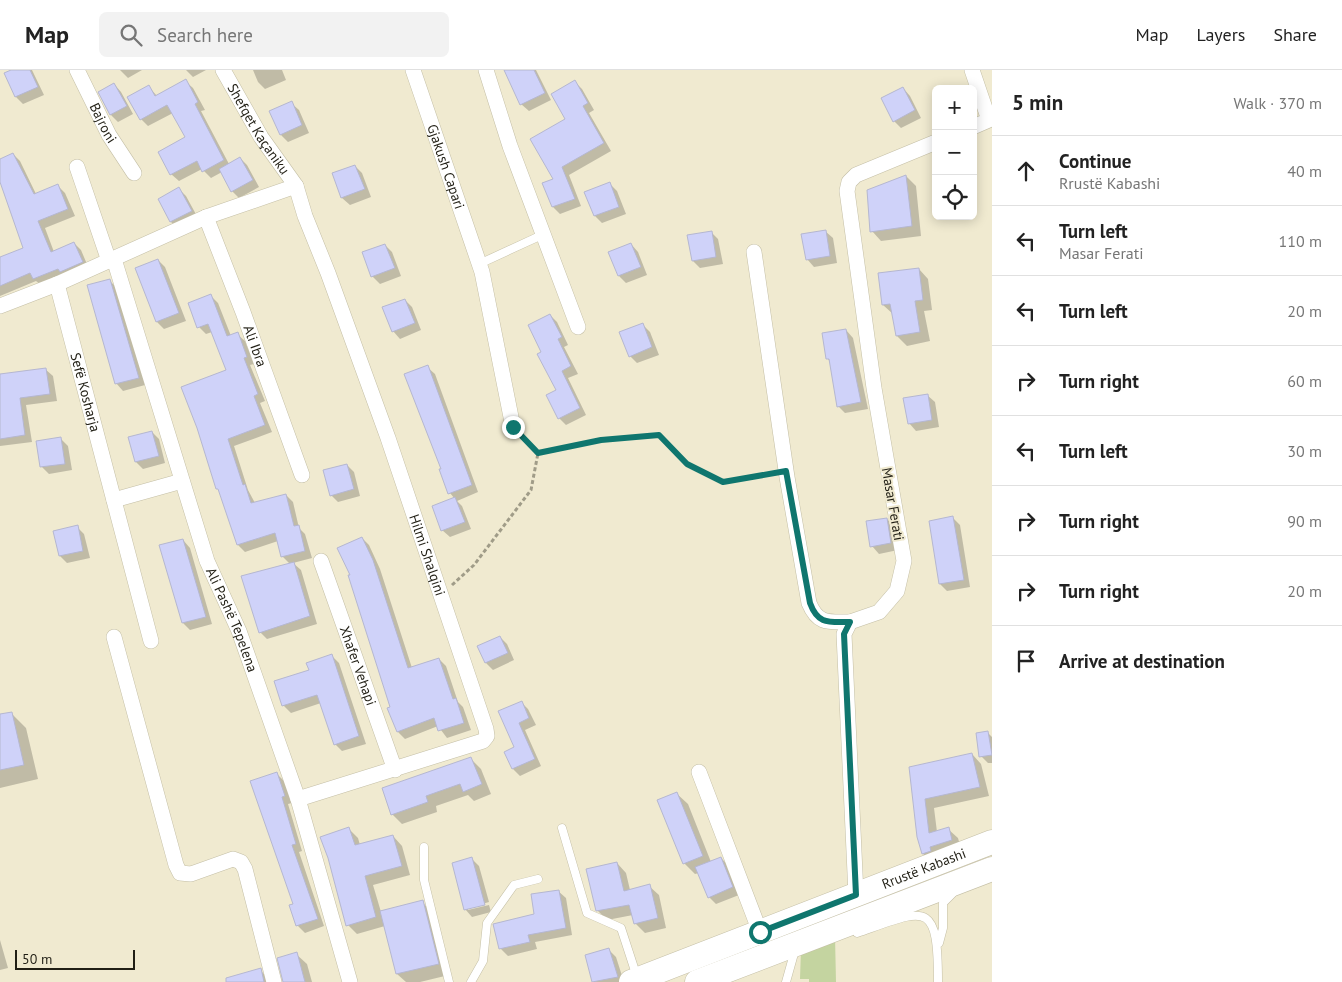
<!DOCTYPE html>
<html lang="en">
<head>
<meta charset="utf-8">
<style>
	:root { --surface:#fff; --page:#f2f2f2; --text:#222; --muted:#767676; --line:#e0e0e0 }
	body { margin:0; font-family:"PT Sans",sans-serif; background:var(--page); color:var(--text) }
	.controls { position:absolute; right:15px; top:15px; display:grid; overflow:hidden; border-radius:8px; box-shadow:0 2px 12px #0003 }
	.controls button { width:45px; height:45px; display:grid; place-items:center; padding:0; border:0; border-bottom:1px solid var(--line); background:var(--surface); color:var(--text); font:25px sans-serif }
	.scale { position:absolute; left:15px; bottom:12px; width:120px; box-sizing:border-box; padding-left:5px; border:2px solid #211f15; border-top:0; font-size:14px; line-height:18px; white-space:nowrap; color:#211f15; -webkit-text-stroke:4px #f0ead0; paint-order:stroke }
	.stop { position:absolute; width:15px; height:15px; margin:-11px; border:4px solid #0f766e; border-radius:50%; background:#fff }
	.stop.end { background:#0f766e; border-color:#fff; box-shadow:0 1px 5px #0008 }
	.list { margin:0; padding:0; list-style:none }
	h2 { display:flex; justify-content:space-between; align-items:center; height:65px; margin:0; padding:0 20px; font-size:21px }
	h2 small { font-size:16px; font-weight:400; color:var(--muted) }
	.list li { display:grid; grid-template-columns:32px 1fr auto; gap:15px; align-items:center; box-sizing:border-box; height:70px; padding:0 20px; border-top:1px solid var(--line) }
	.list b { display:block; font-size:19px; white-space:nowrap }
	.list p { margin:0; font-size:16px; white-space:nowrap; color:var(--muted) }
	.list em { font-size:16px; font-style:normal; color:var(--muted) }
	.icon { flex:none; width:28px; height:28px; fill:none; stroke:currentColor; stroke-width:2; stroke-linecap:round; stroke-linejoin:round }
	.map { position:relative; flex:none; width:992px; height:912px; overflow:hidden }
	header { display:flex; align-items:center; gap:30px; box-sizing:border-box; height:70px; padding:0 25px; background:var(--surface); border-bottom:1px solid var(--line) }
	header strong { font-size:24px }
	nav { display:flex; gap:28px; margin-inline-start:auto; font-size:18px }
	.search { width:350px; height:45px; background:var(--page); display:flex; align-items:center; gap:12px; box-sizing:border-box; padding:0 18px; border-radius:8px; color:var(--muted); font-size:19px }
	main { display:flex }
	aside { flex:1; background:var(--surface) }
	.map>svg:first-child { display:block }
</style>
</head>
<body>
<header>
<strong>Map</strong>
<div class="search"><svg class="icon" aria-label="search" viewBox="0 0 24 24"><circle cx="10" cy="10" r="6"/><path d="M15 15l6 6"/></svg>Search here</div>
<nav><a>Map</a><a>Layers</a><a>Share</a></nav>
</header>
<main>
<div class="map">
<svg width="992" height="912" viewBox="0 0 992 912">
	<rect width="100%" height="100%" fill="#f0ead0"/>
	<path fill="#c4d4a0" d="M835,866L836,912H809V909H800L801,879Z"/>
	<path fill="#0003" d="M14,0H32L44,25L23,34L16,27Z
		M120,0H142L128,8Z
		M186,0H206L193,7Z
		M253,0H282L286,10L265,19L258,12Z
		M504,0H536L551,30L529,41L521,34Z
		M185,11L193,18L205,40L201,41L229,94L240,88L247,95L259,117L239,128L232,121L222,102L211,108L202,99L179,111L171,104L187,68L173,43L148,56L141,49L149,17L157,26Z
		M575,12L582,19L594,40L589,43L611,81L569,105L581,136L560,144L553,137L555,109Z
		M114,14L121,22L133,44L118,52L111,45L100,22Z
		M903,18L910,26L921,48L901,58L894,51Z
		M291,33L299,40L309,63L288,72L281,65Z
		M13,84L20,91L36,124L58,116L65,123L75,146L45,158L54,182L74,173L81,180L89,199L41,215L36,211L0,226V189L24,179L0,110V90Z
		M355,96L362,103L371,127L350,135L342,128L333,104Z
		M906,106L916,116L921,166L881,171L872,161Z
		M610,114L617,121L626,144L602,153L595,146L586,123Z
		M179,119L186,126L198,148L178,159L171,152L159,130Z
		M825,161L833,168L837,193L814,197L807,189Z
		M711,162L718,169L723,194L700,198L693,191Z
		M631,174L638,182L647,205L626,213L619,206Z
		M385,175L392,182L401,206L380,214L372,206L364,183Z
		M158,190L165,197L186,251L164,259L157,252L137,198Z
		M919,199L928,209L932,240L924,241L930,271L907,276L897,266L893,244L883,235Z
		M110,211L117,218L145,315L123,321L116,313Z
		M211,226L218,233L231,266L237,264L245,271L254,294L250,295L265,331L260,333L272,362L234,376L248,420L255,433L286,425L293,432L299,458L305,464L312,488L293,493L301,500L317,554L267,569L260,562L290,494L282,486L278,471L245,482L238,475L199,358L227,300L212,262L206,264L199,257Z
		M405,230L412,237L421,260L400,269L393,261Z
		M550,245L557,252L568,275L564,277L578,304L568,308L586,345L566,355L559,348L557,321L543,282Z
		M642,254L650,262L659,285L637,293L630,286Z
		M846,260L853,268L868,339L845,343L838,336L830,292L828,289Z
		M427,297L435,304L478,422L457,431L462,436L471,459L450,467L442,460L455,429L450,423L443,399Z
		M45,299L53,306L57,331L26,335L32,372L0,376V306Z
		M927,325L935,332L939,357L916,361L909,353Z
		M152,362L159,369L165,393L143,399L136,392L130,368Z
		M61,369L68,376L72,400L49,404L42,397Z
		M347,395L354,402L360,426L338,432L331,425Z
		M953,448L960,455L970,517L947,521L940,514L930,452Z
		M887,449L894,456L898,480L879,484L872,476Z
		M77,457L84,464L90,488L67,493L60,486L55,462Z
		M362,468L369,475L380,499L412,598L439,589L446,596L458,632L463,637L471,660L447,668L438,656L405,669L398,662L389,638L391,637L352,505Z
		M183,470L190,478L212,554L190,560L183,553Z
		M500,567L507,574L514,590L493,600L486,593L478,577Z
		M332,586L339,593L366,674L342,681L335,674L321,633L291,643L284,636L276,612L310,601Z
		M521,632L528,639L536,655L525,660L541,696L520,706L513,699Z
		M11,643L26,658L38,709L0,718V646Z
		M987,662L992,667V693H988L981,686Z
		M972,684L981,694L989,726L934,738L937,762L948,759L958,768L961,779L933,793L923,784L918,767L911,698Z
		M471,689L481,699L491,724L474,731L468,725L436,736L437,742L402,754L392,744Z
		M277,704L284,711L292,733L288,734L302,781L299,782L324,856L305,863L297,855Z
		M676,723L688,734L711,792L721,788L728,795L739,825L716,834L709,827L699,803L695,804L684,793Z
		M348,758L358,768L360,775L393,766L402,776L410,805L373,815L381,842L422,832L433,843L449,905L420,912H406L397,904L385,856L357,864L348,855Z
		M472,789L479,796L489,832L468,838V840L489,835L491,842L472,847L465,839Z
		M617,793L626,803L630,820L649,816L659,825L666,858L645,863L635,853L633,845L607,850L597,840Z
		M558,821L566,828L572,865L535,872L537,879L508,886L501,879L495,855L536,845Z
		M0,870L8,898L0,900Z
		M609,880L616,887L624,912H594L586,886Z
		M296,884L307,894L312,912H284Z
		M260,900L272,912H233Z"/>
	<path fill="#cfd2f9" stroke="#b5b7d0" d="M11,0H30L38,17L15,27L4,3Z
		M504,0H534L545,23L520,35Z
		M186,9L198,32L195,34L224,90L202,102L197,91L170,105L158,82L185,67L167,35L140,50L127,27L149,15L155,26Z
		M575,10L588,33L583,36L604,73L562,97L575,129L552,137L542,113L553,109L530,69L565,49L551,24Z
		M114,13L127,36L110,45L98,22Z
		M903,17L915,40L893,52L881,28Z
		M292,31L302,55L280,65L269,41Z
		M13,83L34,124L58,114L68,139L38,151L51,182L74,172L83,192L60,202L58,199L33,209L30,203L0,216V187L23,178L0,112V89Z
		M240,87L253,110L231,122L219,99Z
		M355,95L365,119L341,128L332,103Z
		M906,105L912,156L870,162L867,120Z
		M610,112L619,137L594,146L584,122Z
		M179,117L192,141L170,152L158,129Z
		M826,160L830,186L806,190L801,164Z
		M712,161L716,187L692,191L687,165Z
		M631,173L641,197L618,206L608,182Z
		M385,174L395,198L371,207L362,182Z
		M158,189L179,243L156,252L135,198Z
		M919,198L923,230L915,231L920,262L896,266L890,234L882,235L878,203Z
		M110,209L139,308L115,314L87,215Z
		M211,224L227,266L238,262L247,287L244,288L258,324L254,326L265,355L228,369L243,415L245,414L251,433L286,424L294,456L299,455L305,481L281,487L275,463L237,475L218,419H216L197,358L181,317L226,300L208,254L197,258L188,233Z
		M405,229L415,253L392,262L382,237Z
		M550,244L562,267L558,269L571,296L562,301L580,338L558,349L546,325L556,320L537,284L541,282L528,255Z
		M643,253L652,277L629,287L619,262Z
		M846,259L861,332L837,337L829,289H826L822,263Z
		M428,295L472,415L448,424L439,399H441L404,304Z
		M46,298L50,324L20,328L25,365L0,369V304Z
		M928,324L932,350L908,354L903,328Z
		M152,361L159,386L135,392L128,367Z
		M61,367L65,394L40,397L36,371Z
		M347,394L354,419L330,426L323,400Z
		M455,427L465,452L441,461L432,436Z
		M953,446L964,510L939,514L929,451Z
		M887,448L891,473L870,477L866,451Z
		M78,455L83,481L59,486L53,461Z
		M362,467L373,490L408,598L439,588L453,629L456,628L464,653L438,661L434,648L397,662L387,638L390,637L348,505H350L337,478Z
		M183,469L206,547L182,553L159,475Z
		M294,492L310,546L259,563L241,506Z
		M500,566L508,583L485,593L477,576Z
		M332,584L359,666L334,675L317,625L282,636L274,611L309,600L306,593Z
		M522,631L529,648L519,653L535,689L512,699L504,682L514,677L498,641Z
		M12,642L24,695L0,700V644Z
		M988,661L992,685L979,687L976,663Z
		M972,683L980,717L925,729L929,763L949,757L952,770L930,777L931,781L922,784L917,767L909,697Z
		M471,687L482,714L463,722L460,714L426,726L428,732L391,745L382,718Z
		M277,702L285,726L282,727L296,774L292,775L318,849L296,856L289,835L293,834L250,711Z
		M677,722L703,786L683,794L657,730Z
		M349,757L355,775L393,765L402,796L365,806L376,847L346,856L328,788L320,767Z
		M472,787L485,835L464,840L452,793Z
		M721,787L733,817L708,828L695,797Z
		M617,792L624,821L650,814L658,848L634,854L629,835L596,841L586,799Z
		M559,820L566,858L528,865L530,872L499,879L493,854L534,844L531,824Z
		M423,830L439,894L396,904L380,841Z
		M609,878L618,907L592,912L585,885Z
		M297,882L305,912H283L277,888Z
		M261,898L264,912H226V908Z"/>
	<g fill="none" stroke-linecap="round" stroke-linejoin="round">
		<g stroke="#c4bfa6" stroke-width="9">
			<path id="lane" d="M479,194L542,165
				M562,758L587,843L621,858L637,907
				M424,777V810L449,912
				M857,863C926,839 938,828 938,912
				M939,873L943,858V833L952,824
				M471,912L483,891L487,853L514,815L538,809
				M786,912L795,880"/>
		</g>
		<g stroke="#c4bfa6" stroke-width="16">
			<g id="street">
				<path id="s1" d="M77,0L109,65L134,103"/>
				<path id="s2" d="M223,0L261,67L296,116L305,146L328,203L388,368L486,659L487,666L483,671L298,729"/>
				<path id="s3" d="M413,0L482,202L513,357"/>
				<path d="M486,0L510,76L578,257"/>
				<path d="M972,0L989,50L973,57"/>
				<path d="M77,97L109,191"/>
				<path id="s4" d="M206,147L243,242L302,405"/>
				<path d="M754,182L787,407L809,533C818,555 829,552 850,552"/>
				<path id="s5" d="M114,189L207,491L239,561L298,729L350,912"/>
				<path id="s6" d="M57,214L151,571"/>
				<path d="M0,236L57,214L206,147L296,116"/>
				<path d="M114,430L182,411"/>
				<path id="s7" d="M321,491L395,700"/>
				<path d="M114,567L176,795L180,803L191,804L233,789L241,792L245,799L274,912"/>
				<path d="M699,702L760,862"/>
				<path d="M856,825L844,564L850,552L879,542L897,521L904,491L874,318L847,121L849,112L856,105L936,72"/>
			</g>
		</g>
		<g stroke="#c4bfa6" stroke-width="25">
			<g id="primary">
				<path id="s8" d="M631,912L992,772"/>
				<path d="M697,912L992,799"/>
			</g>
		</g>
		<path stroke="#a09c88" stroke-width="3" stroke-dasharray="4 2.5" stroke-linecap="butt" d="M538,383L601,370L659,365L687,393L723,412L773,403
			M452,515L474,495L531,420L538,383L522,367"/>
		<use href="#lane" stroke="#fff" stroke-width="8"/>
		<use href="#street" stroke="#fff" stroke-width="15"/>
		<use href="#primary" stroke="#fff" stroke-width="24"/>
	</g>
	<g fill="none" stroke-linecap="round" stroke-linejoin="round">
		<path stroke="#0f766e" stroke-width="6" d="M513,357L538,383L601,370L659,365L687,394L723,412L786,401L810,533C818,555 829,552 850,552L844,564L856,825L760,862"/>
	</g>
	<g text-anchor="middle" stroke-width="4" stroke-linejoin="round" paint-order="stroke">
		<g font-size="14" fill="#211f15" stroke="#f0ead0">
			<text dy="5" stroke="none"><textPath href="#s1" startOffset="59">Bajroni</textPath></text>
			<text dy="5" stroke="none"><textPath href="#s2" startOffset="69">Shefqet Kaçaniku</textPath></text>
			<text dy="5" stroke="none"><textPath href="#s3" startOffset="102">Gjakush Capari</textPath></text>
			<text dy="5" stroke="none"><textPath href="#s4" startOffset="138">Ali Ibra</textPath></text>
			<text dy="5" stroke="none"><textPath href="#s6" startOffset="112">Sefë Kosharja</textPath></text>
			<text transform="translate(893 434) rotate(80)" y="5">Masar Ferati</text>
			<text dy="5" stroke="none"><textPath href="#s2" startOffset="529">Hilmi Shalqini</textPath></text>
			<text dy="5" stroke="none"><textPath href="#s5" startOffset="380">Ali Pashë Tepelena</textPath></text>
			<text dy="5" stroke="none"><textPath href="#s7" startOffset="111">Xhafer Vehapi</textPath></text>
			<text dy="5" stroke="none"><textPath href="#s8" startOffset="314">Rrustë Kabashi</textPath></text>
		</g>
	</g>
</svg>
<div class="controls">
<button>+</button>
<button>−</button>
<button><svg class="icon" aria-label="locate" viewBox="0 0 24 24"><circle cx="12" cy="12" r="6"/><path d="M12 2v4M12 18v4M2 12h4M18 12h4"/></svg></button>
</div>
<div class="scale">50 m</div>
<div class="stop" style="left:760px;top:862px"></div>
<div class="stop end" style="left:513px;top:357px"></div>
</div>
<aside>
<h2>5 min<small>Walk · 370 m</small></h2>
<ul class="list">
<li><svg class="icon" aria-label="ahead" viewBox="0 0 24 24"><path d="M12 20V5M6 11l6-6 6 6"/></svg><div><b>Continue</b><p>Rrustë Kabashi</p></div><em>40 m</em></li>
<li><svg class="icon" aria-label="left" viewBox="0 0 24 24"><path d="M17 20v-9H6M10 6l-5 5 5 5"/></svg><div><b>Turn left</b><p>Masar Ferati</p></div><em>110 m</em></li>
<li><svg class="icon" aria-label="left" viewBox="0 0 24 24"><path d="M17 20v-9H6M10 6l-5 5 5 5"/></svg><div><b>Turn left</b></div><em>20 m</em></li>
<li><svg class="icon" aria-label="right" viewBox="0 0 24 24"><path d="M7 20v-9h11M14 6l5 5-5 5"/></svg><div><b>Turn right</b></div><em>60 m</em></li>
<li><svg class="icon" aria-label="left" viewBox="0 0 24 24"><path d="M17 20v-9H6M10 6l-5 5 5 5"/></svg><div><b>Turn left</b></div><em>30 m</em></li>
<li><svg class="icon" aria-label="right" viewBox="0 0 24 24"><path d="M7 20v-9h11M14 6l5 5-5 5"/></svg><div><b>Turn right</b></div><em>90 m</em></li>
<li><svg class="icon" aria-label="right" viewBox="0 0 24 24"><path d="M7 20v-9h11M14 6l5 5-5 5"/></svg><div><b>Turn right</b></div><em>20 m</em></li>
<li><svg class="icon" aria-label="arrive" viewBox="0 0 24 24"><path d="M6 21V4h12l-3 4 3 4H6"/></svg><div><b>Arrive at destination</b></div></li>
</ul>
</aside>
</main>
</body>
</html>
